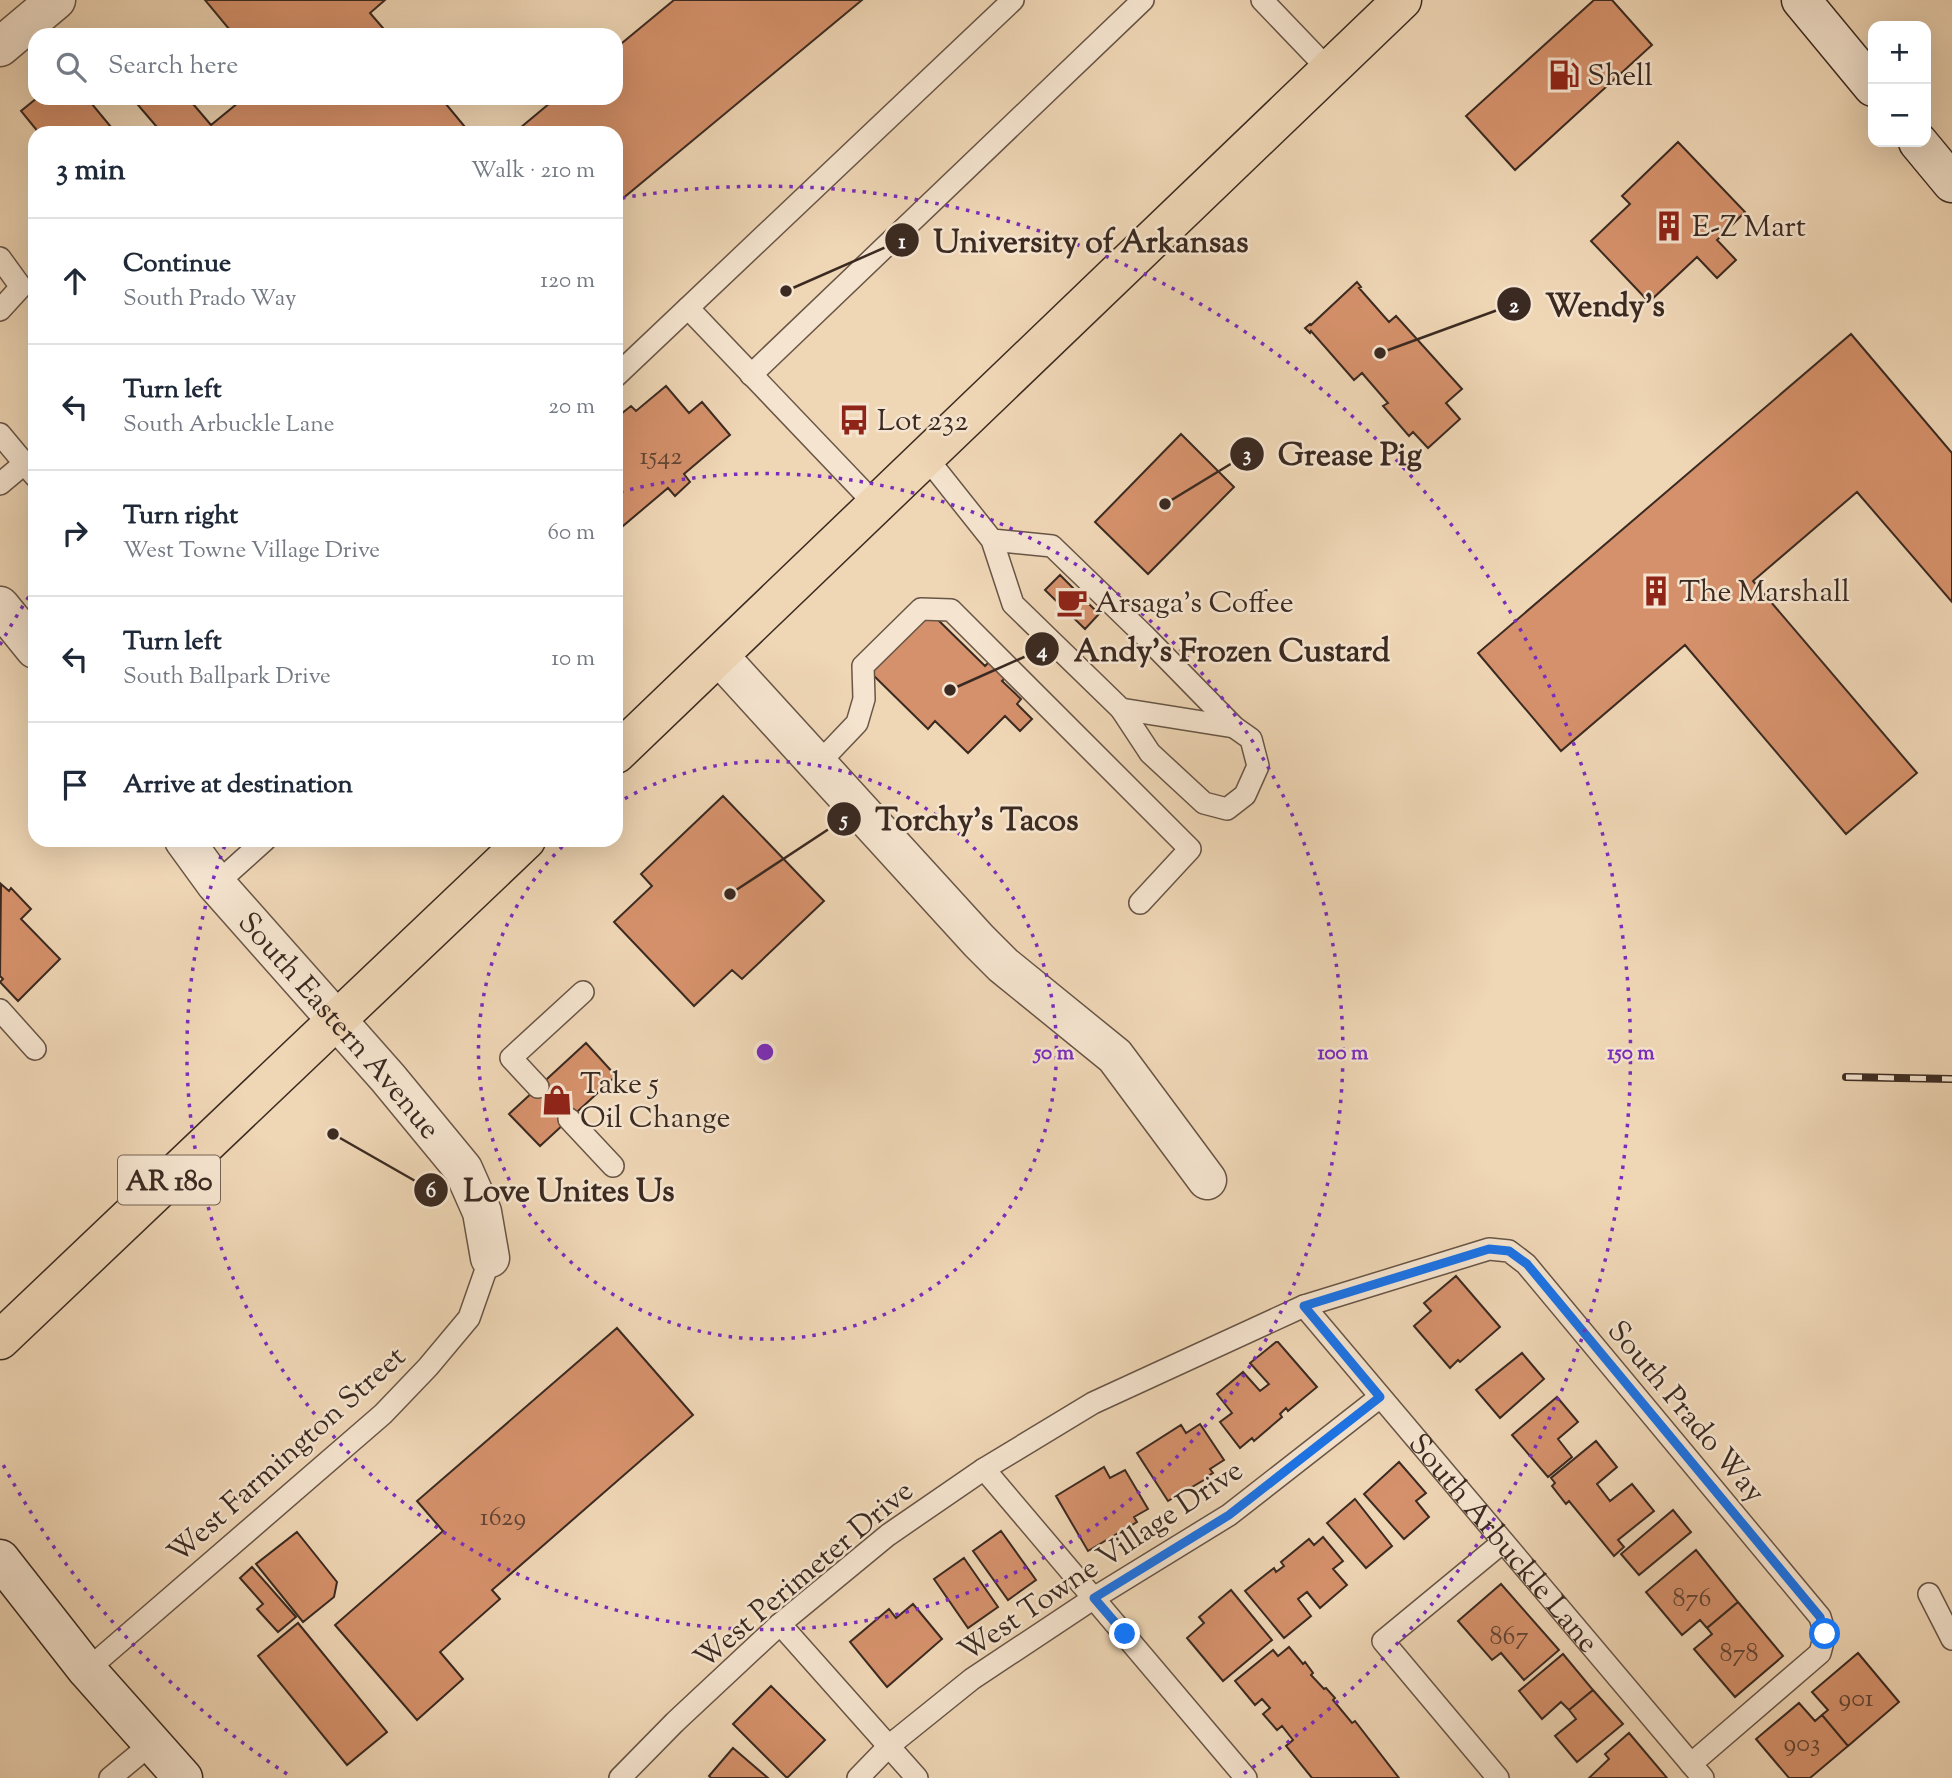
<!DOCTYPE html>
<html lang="en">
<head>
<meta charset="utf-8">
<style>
	:root { --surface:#fff; --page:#f2f2f3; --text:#1f2937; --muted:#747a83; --line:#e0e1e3 }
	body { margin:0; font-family:"Sorts Mill Goudy",serif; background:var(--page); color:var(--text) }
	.controls { position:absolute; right:21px; top:21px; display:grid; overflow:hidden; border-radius:14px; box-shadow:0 7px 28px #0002 }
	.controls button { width:63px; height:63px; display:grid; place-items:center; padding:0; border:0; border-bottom:2px solid var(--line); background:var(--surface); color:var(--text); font:35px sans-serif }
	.stop { position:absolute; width:21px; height:21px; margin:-16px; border:5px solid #1a73e8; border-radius:50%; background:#fff }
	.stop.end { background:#1a73e8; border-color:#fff; box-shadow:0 2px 7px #0008 }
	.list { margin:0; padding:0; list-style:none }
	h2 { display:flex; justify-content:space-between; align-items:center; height:91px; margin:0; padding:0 28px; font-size:30px }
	h2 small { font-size:23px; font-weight:400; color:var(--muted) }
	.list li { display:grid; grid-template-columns:46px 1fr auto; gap:21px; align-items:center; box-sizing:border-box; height:126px; padding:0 28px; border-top:2px solid var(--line) }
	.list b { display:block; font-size:26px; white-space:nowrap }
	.list p { margin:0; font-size:23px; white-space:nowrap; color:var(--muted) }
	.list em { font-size:23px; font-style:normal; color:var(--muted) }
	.icon { flex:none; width:38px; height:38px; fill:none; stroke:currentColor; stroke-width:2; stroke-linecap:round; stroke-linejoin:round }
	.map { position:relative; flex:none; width:1952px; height:1778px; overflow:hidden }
	.search { position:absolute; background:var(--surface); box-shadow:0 7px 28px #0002; left:28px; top:28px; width:595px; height:77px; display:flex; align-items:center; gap:18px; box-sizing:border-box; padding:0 24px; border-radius:21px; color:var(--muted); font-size:26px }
	.panel { position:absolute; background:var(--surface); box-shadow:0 7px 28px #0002; left:28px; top:126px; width:595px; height:721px; border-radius:21px }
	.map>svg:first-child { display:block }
</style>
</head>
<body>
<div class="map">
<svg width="1952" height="1778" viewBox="0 0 1952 1778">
	<rect width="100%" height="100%" fill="#efd6b5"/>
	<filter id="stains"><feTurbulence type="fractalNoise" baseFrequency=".00286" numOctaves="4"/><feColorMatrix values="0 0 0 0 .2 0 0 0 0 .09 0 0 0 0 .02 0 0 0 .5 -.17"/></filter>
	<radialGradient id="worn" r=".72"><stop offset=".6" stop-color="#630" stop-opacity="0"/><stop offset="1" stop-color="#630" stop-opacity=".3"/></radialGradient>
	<path fill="#d5916b" stroke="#3b2a21" stroke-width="2" d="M205,0H385L370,13L389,35H234Z
		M674,0H862L616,204V133H514L556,98H616V48Z
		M1594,0H1612L1652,45L1515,170L1466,116Z
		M37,98H87L116,133H39L21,111Z
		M132,98H188L211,125L244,98H441L470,133H162Z
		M1678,142L1745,212L1717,240L1736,260L1717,278L1697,257L1649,302L1591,241L1630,204L1622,196Z
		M1357,282L1361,287L1359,288L1389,322L1396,316L1462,389L1446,403L1460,419L1428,448L1413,432L1409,436L1383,406L1388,403L1362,373L1354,380L1311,331L1310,333L1305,328L1310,324L1311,325Z
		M1851,334L1952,453V602L1857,492L1753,581L1917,773L1846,834L1685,645L1561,751L1478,653Z
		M666,386L689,413L702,402L730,435L684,474L690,482L675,496L668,488L617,531L616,418L631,406L636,411Z
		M1181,434L1234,487L1148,574L1095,522Z
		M1060,575L1099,614L1085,629L1045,590Z
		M931,613L985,666L992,659L1008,675L1002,681L1021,699L1017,704L1032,719L1020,731L1005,716L968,753L935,721L928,729L871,673Z
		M723,796L824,901L742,979L732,970L694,1006L614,922L652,886L641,874Z
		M1,884L9,891L11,888L31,909L21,919L60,959L18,1001L0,982L3,979L0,976Z
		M586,1043L616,1076L540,1146L509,1114Z
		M1456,1276L1500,1327L1460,1362L1458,1360L1450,1368L1414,1326L1431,1311L1424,1303Z
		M617,1328L693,1415L492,1590L500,1599L440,1652L463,1679L417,1720L335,1625L443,1531L417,1501Z
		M1276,1342H1278L1317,1387L1288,1411L1286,1408L1280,1414L1282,1417L1254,1441L1252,1438L1240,1448L1220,1422L1232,1413L1217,1394L1243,1372L1260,1391L1269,1384L1250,1363Z
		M1522,1353L1544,1379L1500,1418L1476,1390Z
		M1557,1397L1578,1422L1558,1439L1572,1457L1548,1477L1512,1435Z
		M1200,1424L1224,1460L1210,1469L1213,1473L1208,1476L1209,1477L1168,1501L1137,1453L1181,1425L1186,1433Z
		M1596,1441L1617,1467L1597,1484L1610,1501L1632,1484L1654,1511L1618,1540L1624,1547L1614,1556L1569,1501L1566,1504L1552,1486L1555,1483L1551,1478Z
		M1399,1462L1426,1493L1416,1501L1429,1517L1404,1539L1364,1494Z
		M1104,1467L1110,1478L1125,1470L1148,1509L1134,1517L1137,1522L1088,1551L1056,1496Z
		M1355,1499L1392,1546L1366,1568L1327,1523Z
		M1673,1510L1691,1532L1639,1575L1621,1554Z
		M1001,1531L1036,1580L1008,1600L973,1551Z
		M297,1532L337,1582L334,1597L303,1622L256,1564Z
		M1323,1537L1343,1561L1333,1569L1347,1585L1320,1608L1307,1592L1298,1599L1311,1616L1284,1638L1245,1591L1274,1568L1276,1572L1284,1566L1281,1562L1309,1539L1314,1545Z
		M1696,1550L1738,1602L1707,1628L1700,1620L1682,1635L1646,1592Z
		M964,1558L998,1607L968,1628L934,1579Z
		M252,1567L296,1617L278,1632L257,1609L263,1604L240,1578Z
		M1501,1584L1559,1650L1524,1680L1501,1653L1492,1660L1458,1621Z
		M1231,1590L1272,1640L1223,1681L1187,1638L1204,1623L1199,1617Z
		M1738,1602L1783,1656L1735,1697L1694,1649L1712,1634L1707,1628Z
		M913,1604L942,1639L887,1687L850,1642L889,1609L896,1618Z
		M298,1623L387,1732L347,1765L258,1656Z
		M1289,1647L1303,1664L1305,1662L1313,1673L1311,1675L1324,1689L1326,1688L1335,1698L1333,1700L1352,1723L1355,1721L1399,1778H1312L1286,1746L1293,1740L1282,1726L1277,1730L1263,1714L1270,1708L1262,1699L1255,1705L1235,1681L1273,1650L1278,1656Z
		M1858,1653L1899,1702L1848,1746L1822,1715L1828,1710L1812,1692Z
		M1563,1654L1593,1690L1569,1710L1561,1702L1542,1719L1519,1691Z
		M771,1686L825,1740L787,1778L733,1724Z
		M1593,1690L1623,1724L1577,1762L1555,1736L1576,1719L1569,1710Z
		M1799,1703L1815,1721L1822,1715L1848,1746L1810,1778H1789L1756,1739Z
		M1629,1733L1667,1778H1589L1609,1759L1605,1754Z
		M733,1748L768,1778H711L709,1776Z"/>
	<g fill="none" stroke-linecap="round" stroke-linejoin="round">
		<g stroke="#685546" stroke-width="24">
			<g id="lane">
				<path d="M1262,0L1329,70"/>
				<path d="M0,258L21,287L0,310"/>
				<path d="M688,308L876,505"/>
				<path d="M751,375L1143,0"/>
				<path d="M616,376L1013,0"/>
				<path d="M0,434L35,476"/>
				<path d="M926,457L992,540L1013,604L1121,709L1150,753L1204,803L1227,809L1245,795L1258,766L1251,739L1234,727L1144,635L1052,546L992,540"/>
				<path d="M0,484L25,463"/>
				<path d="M1121,709L1234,727"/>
				<path d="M818,764L857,723L864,699L863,666L921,609L951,610L1190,849L1140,903"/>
				<path d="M216,884L265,840"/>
				<path d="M0,1010L35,1049"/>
				<path d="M538,1087L511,1058L583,992"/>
				<path d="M569,1119L613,1166"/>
				<path id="s1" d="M1304,1306L1703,1778"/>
				<path d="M984,1469L1246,1778"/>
				<path d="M1929,1594L1952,1639"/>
				<path d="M780,1624L917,1778"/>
				<path d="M87,1670L383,1414L428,1367L469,1318L490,1258"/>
				<path d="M110,1778L151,1744"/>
				<path d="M620,1778L675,1722L780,1624L888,1535L984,1469L1093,1403L1304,1306L1489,1249L1509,1251L1526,1264L1820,1617L1825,1634L1820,1653L1691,1764"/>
				<path d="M858,1778L890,1745L972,1679L1094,1598L1229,1515L1380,1397"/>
				<path d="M1498,1778L1383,1641L1503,1542"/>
			</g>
		</g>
		<g stroke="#685546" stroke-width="41">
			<g id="street">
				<path d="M0,47L56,0"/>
				<path d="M0,606L35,649"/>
				<path d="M719,656L979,941L1003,965L1115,1056L1207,1180"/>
				<path id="s2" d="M184,840L216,884L388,1078L463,1169L482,1212L490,1258"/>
			</g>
		</g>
		<g stroke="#3b2a21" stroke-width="41">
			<path id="secondary" d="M1801,0L1873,87
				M1918,142L1952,183
				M0,1559L87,1670L183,1778"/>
		</g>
		<g stroke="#3b2a21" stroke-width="41">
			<path id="primary" d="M616,754L1402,0
				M0,1340L526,840"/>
		</g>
		<use href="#lane" stroke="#f5e4cf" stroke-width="21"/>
		<use href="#street" stroke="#f5e4cf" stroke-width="38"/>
		<use href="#secondary" stroke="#f5e4cf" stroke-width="38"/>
		<use href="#primary" stroke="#efd6b5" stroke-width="38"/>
		<g stroke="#3b2a21" stroke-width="8">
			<path id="rail" d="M1846,1077L1952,1079"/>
		</g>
		<use href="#rail" stroke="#f5e4cf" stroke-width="5" stroke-dasharray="16" stroke-linecap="butt"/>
	</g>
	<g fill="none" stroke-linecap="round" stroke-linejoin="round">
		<path stroke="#1a73e8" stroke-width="9" d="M1125,1634L1094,1598L1229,1515L1380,1397L1304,1306L1489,1249L1509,1251L1527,1264L1820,1617L1825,1634"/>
	</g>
	<g fill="none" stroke="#7b2cbf" stroke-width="3.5" stroke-dasharray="3.5 7">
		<path d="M616 804A289 289 0 1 1 568 841"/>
		<path d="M620 492A578 578 0 1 1 227 840"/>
		<path d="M287 1774A866 866 0 0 1 0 1459M0 645A866 866 0 0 1 35 587M622 198A866 866 0 0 1 1243 1774"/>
	</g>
	<defs>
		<g id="fuel-bare" transform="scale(2.415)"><path d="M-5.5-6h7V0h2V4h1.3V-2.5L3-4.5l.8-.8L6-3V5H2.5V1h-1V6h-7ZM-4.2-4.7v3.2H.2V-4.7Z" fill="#8f2418" stroke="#f5e4cf" stroke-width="2.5" paint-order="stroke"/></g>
		<g id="building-bare" transform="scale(2.415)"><path d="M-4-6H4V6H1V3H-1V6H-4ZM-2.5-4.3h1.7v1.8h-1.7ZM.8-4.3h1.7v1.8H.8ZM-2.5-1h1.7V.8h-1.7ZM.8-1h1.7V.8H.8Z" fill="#8f2418" stroke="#f5e4cf" stroke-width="2.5" paint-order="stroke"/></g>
		<g id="bus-bare" transform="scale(2.415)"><path d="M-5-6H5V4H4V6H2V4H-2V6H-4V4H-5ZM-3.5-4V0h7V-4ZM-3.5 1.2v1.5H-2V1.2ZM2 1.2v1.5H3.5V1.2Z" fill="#8f2418" stroke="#f5e4cf" stroke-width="2.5" paint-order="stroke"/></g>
		<g id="cafe-bare" transform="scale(2.415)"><path d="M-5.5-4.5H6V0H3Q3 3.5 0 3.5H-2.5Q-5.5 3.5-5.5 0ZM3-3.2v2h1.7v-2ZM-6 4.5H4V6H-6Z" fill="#8f2418" stroke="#f5e4cf" stroke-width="2.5" paint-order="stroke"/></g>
		<g id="shop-bare" transform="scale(2.415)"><path d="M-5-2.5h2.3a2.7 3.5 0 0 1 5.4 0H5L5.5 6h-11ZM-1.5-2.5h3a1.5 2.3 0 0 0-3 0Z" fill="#8f2418" stroke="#f5e4cf" stroke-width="2.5" paint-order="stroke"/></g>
	</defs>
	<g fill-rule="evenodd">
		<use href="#fuel-bare" x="1564" y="75"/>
		<use href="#building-bare" x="1669" y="226"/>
		<use href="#bus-bare" x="854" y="420"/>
		<use href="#building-bare" x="1656" y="591"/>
		<use href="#cafe-bare" x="1072" y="602"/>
		<use href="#shop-bare" x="557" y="1100"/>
	</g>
	<g text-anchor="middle" stroke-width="5" stroke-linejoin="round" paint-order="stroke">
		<g font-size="26" fill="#624434">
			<text x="661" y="464">1542</text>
			<text x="503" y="1525">1629</text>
			<text x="1692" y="1606">876</text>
			<text x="1509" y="1644">867</text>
			<text x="1739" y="1661">878</text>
			<text x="1856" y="1706">901</text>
			<text x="1802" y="1751">903</text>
		</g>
		<rect fill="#f5e4cf" stroke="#736255" stroke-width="2" x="118" y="1155.5" width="102" height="49" rx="5"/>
		<g font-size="28" font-weight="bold" fill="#3b2a21">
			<text x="169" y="1190">AR 180</text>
		</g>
		<g font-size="30" fill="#3b2a21" stroke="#f5e4cf" text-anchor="start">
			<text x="1587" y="85">Shell</text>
			<text x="1692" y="236">E-Z Mart</text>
			<text x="877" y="430">Lot 232</text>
			<text x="1679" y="601">The Marshall</text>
			<text x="1095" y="612">Arsaga's Coffee</text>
			<text x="580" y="1093">Take 5<tspan x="580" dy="34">Oil Change</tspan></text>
		</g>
		<g font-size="30" fill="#3b2a21" stroke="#f5e4cf">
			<text dy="10" stroke="none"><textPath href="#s2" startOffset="242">South Eastern Avenue</textPath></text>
			<text transform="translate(1687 1411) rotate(50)" y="10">South Prado Way</text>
			<text transform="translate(286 1454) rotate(-42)" y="10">West Farmington Street</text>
			<text dy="10" stroke="none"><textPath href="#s1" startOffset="310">South Arbuckle Lane</textPath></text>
			<text transform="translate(1100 1560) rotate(-34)" y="10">West Towne Village Drive</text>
			<text transform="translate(803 1574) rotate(-40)" y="10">West Perimeter Drive</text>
		</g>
	</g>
	<circle cx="765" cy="1052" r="10" fill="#7b2cbf" stroke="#f5e4cf" stroke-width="3.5"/>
	<g font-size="21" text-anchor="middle" font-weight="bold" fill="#7b2cbf" stroke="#f5e4cf" stroke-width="5" stroke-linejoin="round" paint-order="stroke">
		<text x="1054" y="1059">50 m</text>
		<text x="1343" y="1059">100 m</text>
		<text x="1631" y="1059">150 m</text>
	</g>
	<path fill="none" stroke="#3b2a21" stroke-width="2.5" d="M786 291L902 240M1380 353L1514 304M1165 504L1247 454M950 690L1042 649M730 894L844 819M333 1134L431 1190"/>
	<g fill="#3b2a21" stroke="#f5e4cf" stroke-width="2.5">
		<circle cx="786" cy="291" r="7"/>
		<circle cx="1380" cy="353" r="7"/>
		<circle cx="1165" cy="504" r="7"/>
		<circle cx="950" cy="690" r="7"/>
		<circle cx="730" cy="894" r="7"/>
		<circle cx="333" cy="1134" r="7"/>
		<circle cx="902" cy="240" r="18"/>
		<circle cx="1514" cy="304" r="18"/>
		<circle cx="1247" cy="454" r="18"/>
		<circle cx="1042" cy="649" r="18"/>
		<circle cx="844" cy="819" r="18"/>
		<circle cx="431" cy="1190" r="18"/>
	</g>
	<g font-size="21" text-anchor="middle" font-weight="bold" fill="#fff">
		<text x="902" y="248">1</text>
		<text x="1514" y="312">2</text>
		<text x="1247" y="461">3</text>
		<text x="1042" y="657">4</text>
		<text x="844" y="826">5</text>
		<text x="431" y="1197">6</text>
	</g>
	<g font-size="32" text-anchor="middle" font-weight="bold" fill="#3b2a21" stroke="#f5e4cf" stroke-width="5" stroke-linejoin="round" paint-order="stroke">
		<text x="1091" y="252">University of Arkansas</text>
		<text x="1605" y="316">Wendy's</text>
		<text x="1350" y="465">Grease Pig</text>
		<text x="1232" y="661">Andy's Frozen Custard</text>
		<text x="977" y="830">Torchy's Tacos</text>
		<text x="569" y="1201">Love Unites Us</text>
	</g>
	<rect width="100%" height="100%" filter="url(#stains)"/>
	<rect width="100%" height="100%" fill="url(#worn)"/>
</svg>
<div class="controls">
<button>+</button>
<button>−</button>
</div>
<div class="stop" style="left:1825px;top:1634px"></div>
<div class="stop end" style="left:1125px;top:1634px"></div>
<div class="search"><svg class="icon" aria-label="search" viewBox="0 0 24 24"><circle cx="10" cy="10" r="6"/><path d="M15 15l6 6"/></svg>Search here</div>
<section class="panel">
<h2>3 min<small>Walk · 210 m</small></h2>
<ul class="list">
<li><svg class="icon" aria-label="ahead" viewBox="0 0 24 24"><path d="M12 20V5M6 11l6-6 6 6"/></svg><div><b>Continue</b><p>South Prado Way</p></div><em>120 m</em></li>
<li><svg class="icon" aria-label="left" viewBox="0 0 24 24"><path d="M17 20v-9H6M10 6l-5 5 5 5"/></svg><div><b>Turn left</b><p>South Arbuckle Lane</p></div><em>20 m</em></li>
<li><svg class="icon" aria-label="right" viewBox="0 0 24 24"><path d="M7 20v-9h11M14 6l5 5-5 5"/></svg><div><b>Turn right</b><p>West Towne Village Drive</p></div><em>60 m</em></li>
<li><svg class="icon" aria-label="left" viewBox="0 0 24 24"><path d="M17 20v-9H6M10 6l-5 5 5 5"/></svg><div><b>Turn left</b><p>South Ballpark Drive</p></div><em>10 m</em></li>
<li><svg class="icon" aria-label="arrive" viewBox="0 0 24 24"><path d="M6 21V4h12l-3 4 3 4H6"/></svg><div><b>Arrive at destination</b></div></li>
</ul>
</section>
</div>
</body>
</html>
